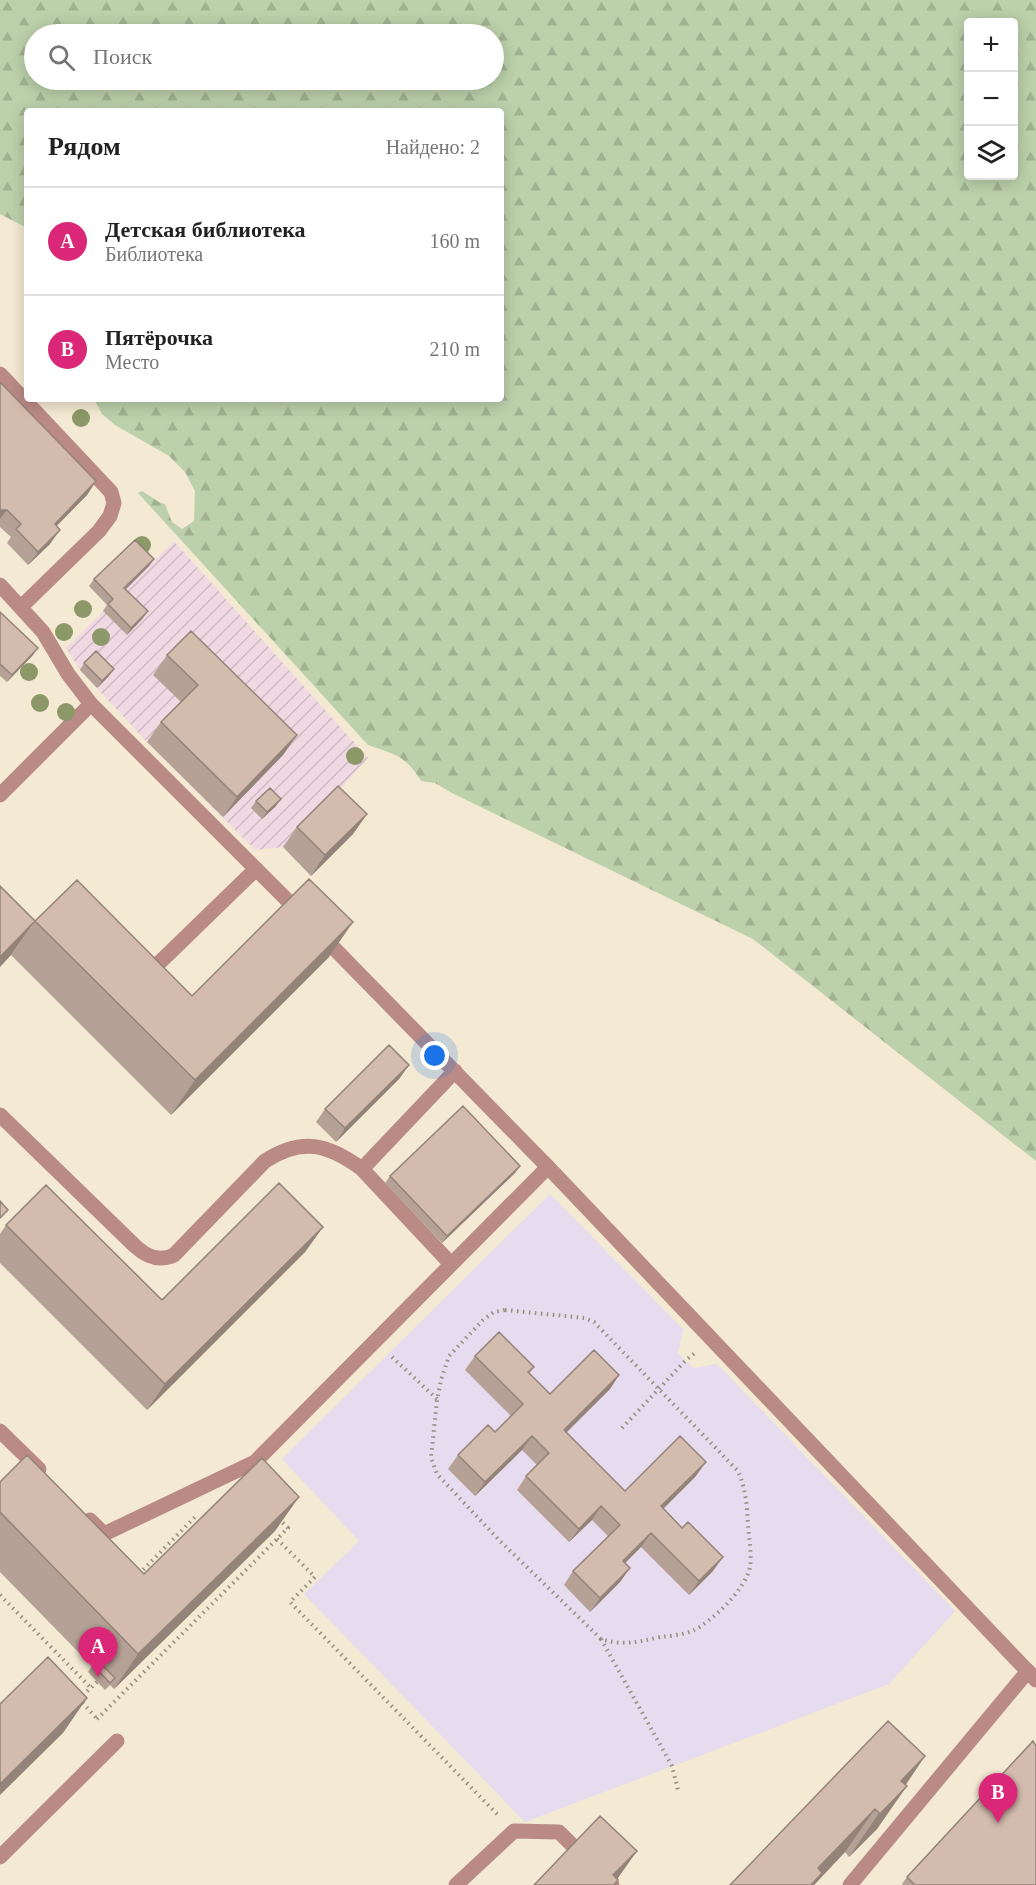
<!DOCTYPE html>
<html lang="ru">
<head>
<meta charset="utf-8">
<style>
	:root { --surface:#fff; --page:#f2f2f2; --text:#222; --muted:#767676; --line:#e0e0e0; --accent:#db2777 }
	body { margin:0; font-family:"Times New Roman",serif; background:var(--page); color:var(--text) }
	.controls { position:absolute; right:18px; top:18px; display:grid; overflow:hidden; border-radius:6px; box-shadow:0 3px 15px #0003 }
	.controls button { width:54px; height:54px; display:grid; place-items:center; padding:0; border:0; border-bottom:2px solid var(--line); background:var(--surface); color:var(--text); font:30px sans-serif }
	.you { position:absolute; left:435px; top:1056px; width:21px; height:21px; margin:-15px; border:4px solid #fff; border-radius:50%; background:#1a73e8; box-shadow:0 0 0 9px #1a73e833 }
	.badge { display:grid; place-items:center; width:39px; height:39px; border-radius:50%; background:var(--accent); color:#fff; font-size:20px; font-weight:700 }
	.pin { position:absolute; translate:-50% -50px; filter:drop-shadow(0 2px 3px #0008) }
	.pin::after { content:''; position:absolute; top:32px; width:21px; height:18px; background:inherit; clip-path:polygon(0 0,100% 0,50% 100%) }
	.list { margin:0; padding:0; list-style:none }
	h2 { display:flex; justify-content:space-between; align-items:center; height:78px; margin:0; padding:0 24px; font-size:26px }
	h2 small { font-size:20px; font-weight:400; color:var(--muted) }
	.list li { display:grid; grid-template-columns:39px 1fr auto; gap:18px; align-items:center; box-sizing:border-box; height:108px; padding:0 24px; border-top:2px solid var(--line) }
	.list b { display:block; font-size:22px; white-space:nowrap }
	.list p { margin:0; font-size:20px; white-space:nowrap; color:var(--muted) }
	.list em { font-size:20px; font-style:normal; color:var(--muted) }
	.icon { flex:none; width:33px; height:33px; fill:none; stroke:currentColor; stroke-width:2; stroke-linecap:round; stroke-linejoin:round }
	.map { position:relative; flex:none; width:1036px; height:1885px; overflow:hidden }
	.search { position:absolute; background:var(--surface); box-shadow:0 3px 15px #0003; left:24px; top:24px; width:480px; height:66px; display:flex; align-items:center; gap:15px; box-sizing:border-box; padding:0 21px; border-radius:33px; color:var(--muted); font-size:22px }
	.panel { position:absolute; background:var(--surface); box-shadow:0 3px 15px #0003; left:24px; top:108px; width:480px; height:294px; border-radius:6px }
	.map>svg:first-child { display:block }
</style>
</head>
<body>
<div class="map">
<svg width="1036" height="1885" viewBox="0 0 1036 1885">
	<defs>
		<pattern id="industrial-furrows" width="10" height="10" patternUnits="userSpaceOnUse" patternTransform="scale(1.5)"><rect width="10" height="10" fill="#f1d9e3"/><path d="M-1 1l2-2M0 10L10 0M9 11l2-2" fill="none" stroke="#cebac2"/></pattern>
		<pattern id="forest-firs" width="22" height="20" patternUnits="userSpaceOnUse" patternTransform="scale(1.5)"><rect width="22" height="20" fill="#bcd0ab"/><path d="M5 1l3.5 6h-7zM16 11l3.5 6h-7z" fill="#a1b292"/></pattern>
	</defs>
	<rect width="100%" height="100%" fill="#f4e9d2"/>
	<path fill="url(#industrial-furrows)" d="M174,541L368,758L325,806L353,834L311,876L283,847L255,850L147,742L80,670L66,648Z"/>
	<path fill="#e7dbef" d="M550,1194L683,1329L678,1353L693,1368L717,1364L955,1611L889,1684L525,1822L304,1594L359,1541L282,1459Z"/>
	<path fill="url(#forest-firs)" fill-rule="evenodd" d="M0,0H1036V1161L753,939L452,793L435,783L421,781C405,755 396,755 368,745L138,493L142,491L159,502L165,504L172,522L182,529L194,521L195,491L185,472L169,456L115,425L102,414L94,399H501V111H27V228L0,214ZM968,22H1014V176H968ZM34,34H494V80H34Z"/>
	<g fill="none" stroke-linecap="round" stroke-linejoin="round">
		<path stroke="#958e7d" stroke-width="4" stroke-dasharray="1.5 4.5" stroke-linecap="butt" d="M505,1310L585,1318L594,1322L738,1471C746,1489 747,1506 748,1526C749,1538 752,1555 750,1567C745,1590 712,1622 692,1631C682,1635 670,1636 660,1637C638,1642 623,1646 601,1639L499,1540L437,1474L431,1458L437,1400L441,1380L449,1356L483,1320L494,1312Z
			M392,1357L437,1399
			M622,1428L685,1361L695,1353
			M277,1539L315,1577L290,1602L498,1815
			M139,1574L195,1517
			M0,1595L91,1688
			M601,1639L672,1766L678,1790
			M97,1682L79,1699L98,1720
			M97,1719L288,1528L280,1520"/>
		<path stroke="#ba8a85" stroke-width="15" d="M0,374L111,492L114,503L110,516L99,531L21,607
			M0,585L43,632L68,674L91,704
			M0,795L91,704L256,869
			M0,1115L135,1246C147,1257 159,1262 174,1255L265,1161C302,1137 328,1144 362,1169L455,1071
			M362,1169L451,1264
			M0,1431L39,1469
			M90,1520L104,1534L255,1462L548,1167
			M0,1857L117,1741
			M456,1885L514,1831L559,1832L612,1885
			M850,1885L1028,1671"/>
		<path stroke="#ba8a85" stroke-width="15" d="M322,936L548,1167L1036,1680
			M158,964L256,869L301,914"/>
	</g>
	<g fill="#8c9867">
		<circle cx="81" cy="418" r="9"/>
		<circle cx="142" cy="545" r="9"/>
		<circle cx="83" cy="609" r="9"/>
		<circle cx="64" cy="632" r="9"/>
		<circle cx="101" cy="637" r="9"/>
		<circle cx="29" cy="672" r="9"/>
		<circle cx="40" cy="703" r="9"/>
		<circle cx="66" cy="712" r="9"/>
		<circle cx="355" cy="756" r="9"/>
	</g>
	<path fill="#b5a195" d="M0,382L96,481L87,495L56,526L50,544L28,565L7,543L11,537L0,527Z
		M154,559L149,566L126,589L143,618L127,635L103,611L107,605L89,586L94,579Z
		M0,612L33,655L7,682L0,676Z
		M167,655L297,735L283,755L223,817L147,742L161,722L181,702L153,675Z
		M84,663L109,676L97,688L80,670Z
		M256,801L276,806L262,819L251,808Z
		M367,814L353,834L311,876L283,847L297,827Z
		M35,921L192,996L329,957L171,1115L11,955Z
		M409,1065L399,1079L336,1142L316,1122L325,1109Z
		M520,1166L515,1173L442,1243L385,1183L390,1176Z
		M6,1225L162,1300L323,1227L305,1252L147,1410L0,1263V1234Z
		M475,1356L534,1367L529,1374L550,1394L619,1375L610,1389L566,1432L625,1491L696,1476L663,1509L713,1571L689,1595L641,1547L625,1563L630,1568L620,1582L590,1612L564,1585L573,1571L608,1536L592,1520L569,1542L517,1490L526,1476L537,1465L522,1450L475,1496L448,1469L458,1455L495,1432L511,1416L465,1370Z
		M0,1482L144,1574L275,1531L114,1689L110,1685L105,1690L88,1672L92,1666L0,1572Z
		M925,1756L877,1829L849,1857L845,1852L814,1885H730Z
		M907,1877L1036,1885H903L902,1884Z"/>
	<path fill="#948379" d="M96,481L87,495L45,538L55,524Z
		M0,510H7L0,519Z
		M60,530L50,544L28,565L38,552Z
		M154,559L149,566L120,595L124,588Z
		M148,611L143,618L127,635L131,628Z
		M38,648L33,655L7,682L12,675Z
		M114,669L109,676L97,688L102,681Z
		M297,735L283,755L223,817L237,797Z
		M281,799L276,806L262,819L267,812Z
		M367,814L353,834L311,876L325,855Z
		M35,921L11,955L0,967V957Z
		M353,922L329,957L171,1115L195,1080Z
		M409,1065L399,1079L336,1142L345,1128Z
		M520,1166L515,1173L442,1243L447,1236Z
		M323,1227L305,1252L147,1410L165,1384Z
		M619,1375L610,1389L555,1444L564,1430Z
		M532,1436L522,1450L475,1496L485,1482Z
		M706,1462L696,1476L652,1520L661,1506Z
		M299,1497L275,1531L114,1689L138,1654Z
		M601,1506L592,1520L569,1542L579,1529Z
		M651,1533L641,1547L613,1575L623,1561Z
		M723,1557L713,1571L689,1595L699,1581Z
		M630,1568L620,1582L590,1612L600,1598Z
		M87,1698L63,1733L0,1795V1784Z
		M925,1756L899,1794L907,1786L877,1829L849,1857L901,1781Z
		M875,1809L845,1852L814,1885H806L818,1868Z
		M637,1851L613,1885V1875Z"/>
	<path fill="#d3bbad" stroke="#948379" stroke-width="1.5" d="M0,382L96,481L55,524L60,530L38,552L16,529L21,524L7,510H0Z
		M135,540L154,559L124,588L148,611L131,628L108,604L113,599L94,579Z
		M0,612L38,648L12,675L0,664Z
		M191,631L297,735L237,797L161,722L198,685L167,655Z
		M96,651L114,669L102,681L84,663Z
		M338,786L367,814L325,855L297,827Z
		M270,788L281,799L267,812L256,801Z
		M309,879L353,922L195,1080L35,921L77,880L192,996Z
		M0,886L35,921L0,957Z
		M389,1045L409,1065L345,1128L325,1109Z
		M463,1106L520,1166L447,1236L390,1176Z
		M279,1183L323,1227L165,1384L6,1225L46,1185L162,1300Z
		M0,1201L8,1210L0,1218Z
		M499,1332L534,1367L528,1372L550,1394L594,1350L619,1375L564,1430L625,1491L680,1436L706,1462L661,1506L682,1528L688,1522L723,1557L699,1581L651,1533L623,1561L630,1568L600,1598L573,1571L620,1525L601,1506L579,1529L526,1476L549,1453L532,1436L485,1482L458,1455L488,1425L495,1432L523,1404L475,1356Z
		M27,1455L144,1574L262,1458L299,1497L138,1654L0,1512V1482Z
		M48,1657L87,1698L0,1784V1704Z
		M97,1660L115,1678L110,1683L93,1665Z
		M888,1721L925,1756L901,1781L907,1786L880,1814L875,1809L818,1868L822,1873L811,1885H730Z
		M1033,1741L1036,1746V1885H915L907,1877Z
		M600,1816L637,1851L613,1875L618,1880L614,1885H534Z"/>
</svg>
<div class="controls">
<button>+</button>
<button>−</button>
<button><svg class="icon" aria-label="layers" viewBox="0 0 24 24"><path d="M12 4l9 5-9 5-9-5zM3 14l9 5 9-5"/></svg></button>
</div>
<div class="you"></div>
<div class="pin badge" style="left:98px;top:1677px">A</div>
<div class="pin badge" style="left:998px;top:1823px">B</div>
<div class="search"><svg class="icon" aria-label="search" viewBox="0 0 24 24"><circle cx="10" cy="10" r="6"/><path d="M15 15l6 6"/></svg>Поиск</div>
<section class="panel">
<h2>Рядом<small>Найдено: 2</small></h2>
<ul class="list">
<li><span class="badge">A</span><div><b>Детская библиотека</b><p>Библиотека</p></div><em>160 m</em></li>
<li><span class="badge">B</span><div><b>Пятёрочка</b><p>Место</p></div><em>210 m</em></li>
</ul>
</section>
</div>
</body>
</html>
